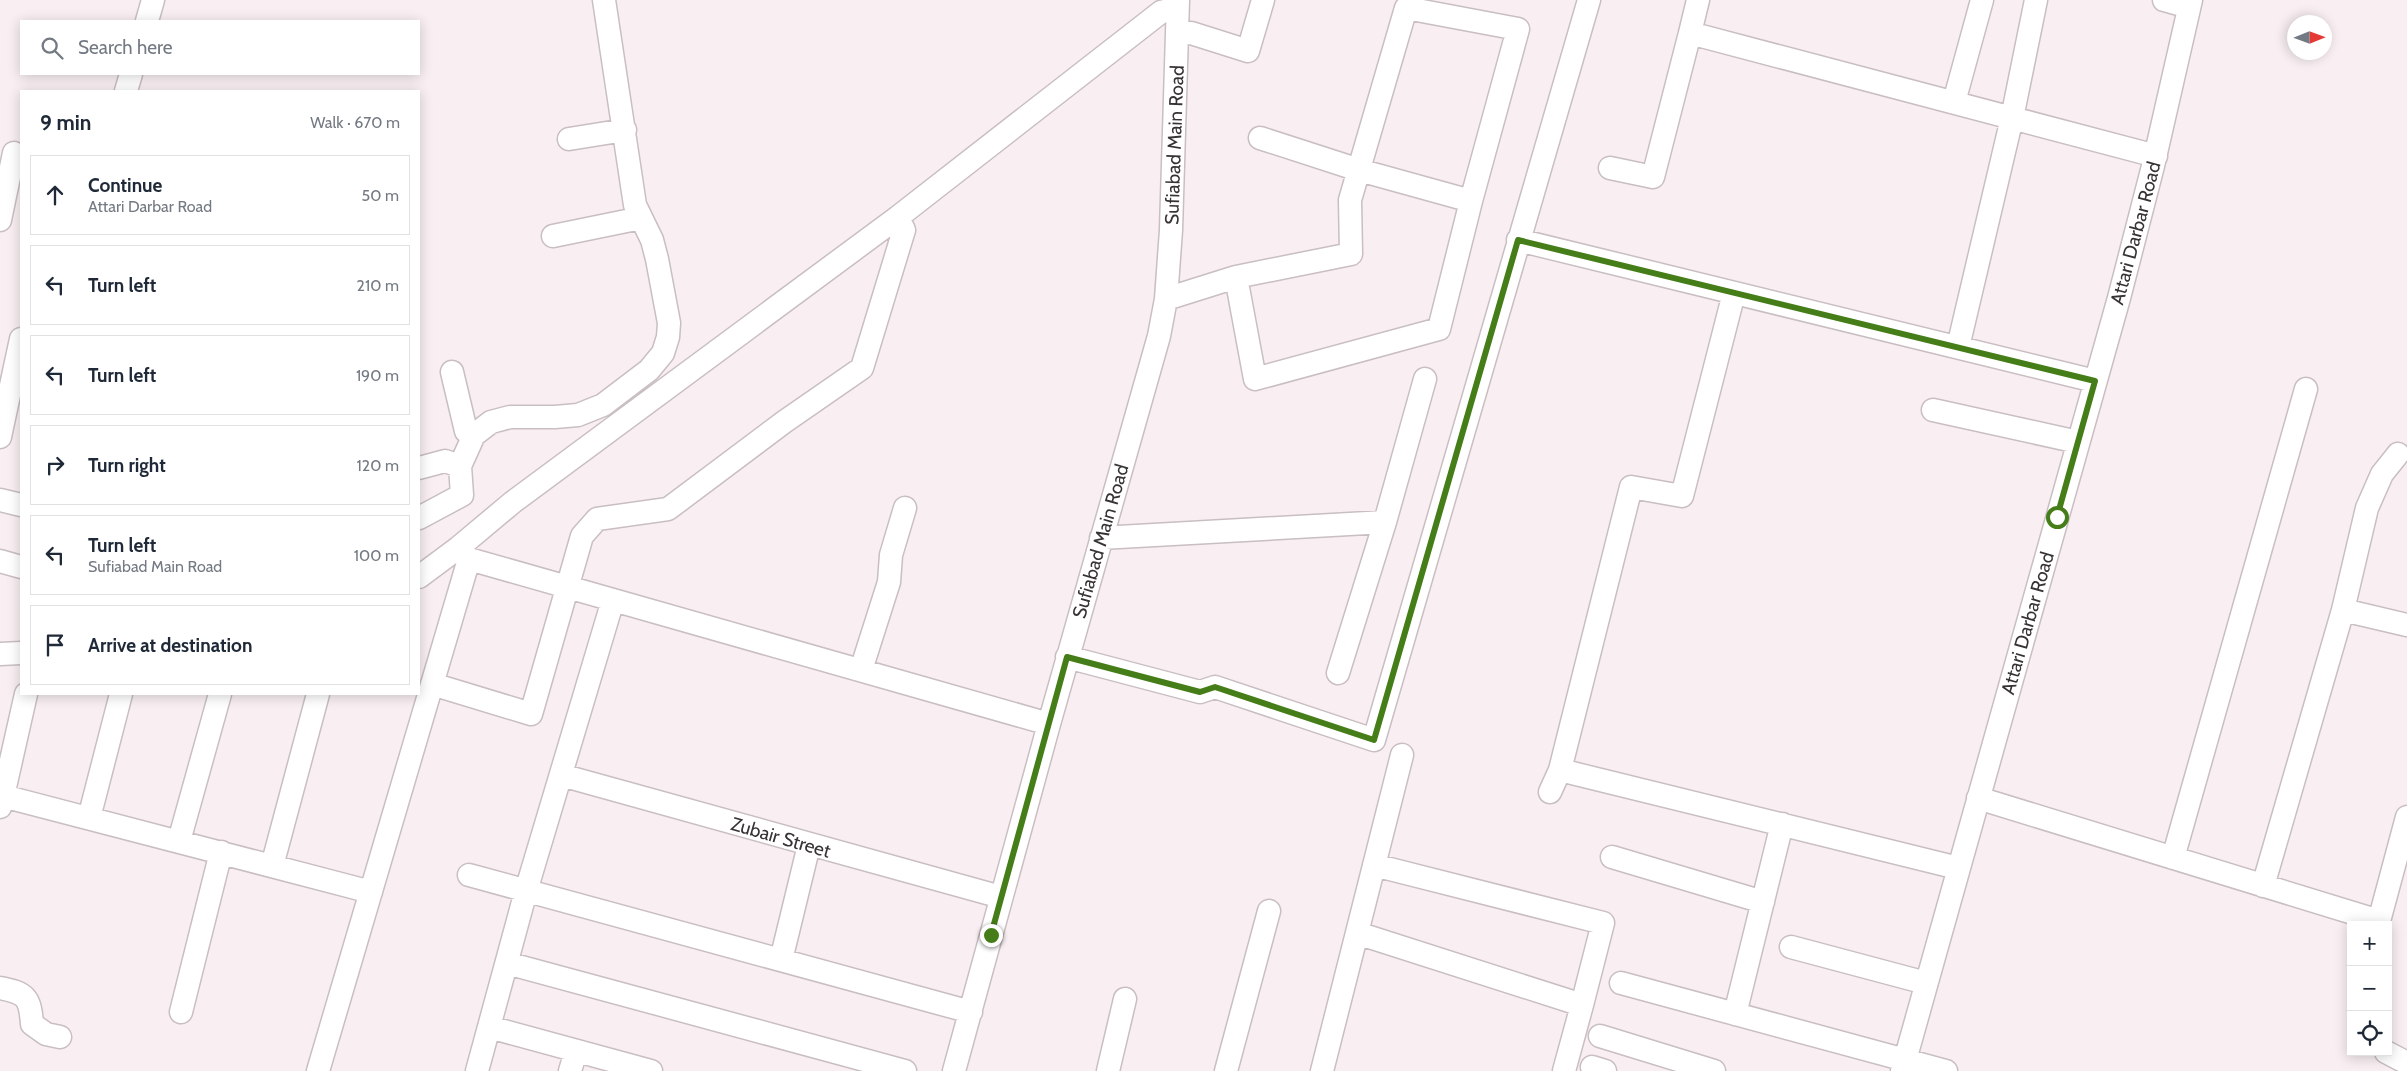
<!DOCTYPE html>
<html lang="en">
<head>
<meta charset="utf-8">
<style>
	:root { --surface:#fff; --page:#f6f6f7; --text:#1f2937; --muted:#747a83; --line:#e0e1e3 }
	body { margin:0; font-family:Cabin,sans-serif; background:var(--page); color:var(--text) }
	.controls { position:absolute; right:15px; bottom:15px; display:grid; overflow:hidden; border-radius:0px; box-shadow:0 2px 12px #0003 }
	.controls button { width:45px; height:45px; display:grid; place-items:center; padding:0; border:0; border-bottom:1px solid var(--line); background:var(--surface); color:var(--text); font:25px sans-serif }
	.compass { position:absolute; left:2287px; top:15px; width:45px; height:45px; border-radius:50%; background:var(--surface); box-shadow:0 2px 12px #0003; rotate:89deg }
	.stop { position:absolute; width:15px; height:15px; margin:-11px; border:4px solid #457e18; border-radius:50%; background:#fff }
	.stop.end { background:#457e18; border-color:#fff; box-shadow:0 1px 5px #0008 }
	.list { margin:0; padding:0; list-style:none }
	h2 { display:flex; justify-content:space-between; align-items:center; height:65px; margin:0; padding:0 20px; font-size:21px }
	h2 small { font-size:16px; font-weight:400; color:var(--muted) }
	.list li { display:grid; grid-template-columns:32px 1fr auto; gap:15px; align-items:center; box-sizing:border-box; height:80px; margin:0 10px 10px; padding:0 10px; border:1px solid var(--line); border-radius:0px }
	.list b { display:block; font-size:19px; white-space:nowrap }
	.list p { margin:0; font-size:16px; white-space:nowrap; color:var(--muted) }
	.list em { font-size:16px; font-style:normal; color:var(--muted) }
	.icon { flex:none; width:28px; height:28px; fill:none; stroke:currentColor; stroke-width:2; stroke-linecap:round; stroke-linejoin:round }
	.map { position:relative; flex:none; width:2407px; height:1071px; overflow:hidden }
	.search { position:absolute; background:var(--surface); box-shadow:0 2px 12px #0003; left:20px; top:20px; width:400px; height:55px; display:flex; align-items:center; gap:12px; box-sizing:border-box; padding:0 18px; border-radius:0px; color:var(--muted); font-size:19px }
	.panel { position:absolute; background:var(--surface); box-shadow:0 2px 12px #0003; left:20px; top:90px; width:400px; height:605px; border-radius:0px }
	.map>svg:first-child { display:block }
</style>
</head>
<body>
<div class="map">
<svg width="2407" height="1071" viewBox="0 0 2407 1071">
	<rect width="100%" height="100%" fill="#f9eff2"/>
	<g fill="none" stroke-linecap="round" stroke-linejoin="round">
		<g stroke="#c9bec2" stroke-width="25">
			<path id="minor" d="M1698,0L1690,33L2156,156
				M2164,0L2189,7
				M147,21L153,0
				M1178,34L1191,33L1248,51L1263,0
				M126,91L131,74
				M1954,102L1982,0
				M569,139L625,130
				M1610,168L1653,177L1690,33
				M0,220L14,153
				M553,236L641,218
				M1518,240L2095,381
				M1236,277L1255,379L1439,329L1471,201L1359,170L1260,138
				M1166,299L1236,277L1351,254L1350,200L1406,8L1518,29L1471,201
				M1958,347L2012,118L2036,0
				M452,372L466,431L474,435
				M1933,410L2078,442
				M0,437L21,339
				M419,468L445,461L460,466
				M0,500L21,505
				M419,518L462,495L460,466L474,435L491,422L510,417H555L578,415L603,405L649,370L663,353L668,337L669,323L657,259L652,240L635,205L604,0
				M1101,538L1385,522L1425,379
				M458,548L469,559L1049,724
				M0,561L21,567
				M419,577L458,548L513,502L898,217L1161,12L1177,8
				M2343,610L2407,625
				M0,654L21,653
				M1067,657L1200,692L1215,687L1374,740L1589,0
				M861,670L889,582L891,555L905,508
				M1338,673L1385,522
				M432,684L531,714L582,536L597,519L668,509L784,422L862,368L904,230L898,217
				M1560,770L1631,487L1682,496L1734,293
				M561,775L1001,897
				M1550,792L1560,770L1958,868
				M3,796L26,694
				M1978,798L2379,921
				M0,807L3,796L371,892
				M89,818L121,694
				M179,841L220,694
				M1612,857L1763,902
				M2173,858L2306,389
				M1374,865L1603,923L1582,1005
				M272,866L318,694
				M469,875L971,1012
				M2263,886L2343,610L2367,508L2382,474L2398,454
				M2378,925L2407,817
				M1357,933L1582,1005L1564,1071
				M1791,947L1926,983
				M781,960L809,845
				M507,963L905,1071
				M1621,983L1946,1071
				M0,988C26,993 30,997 32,1024L46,1034L60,1037
				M181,1012L221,852
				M1735,1014L1782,824
				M489,1027L651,1071
				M1600,1036L1714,1071
				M2386,1052L2407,1063
				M1592,1067L1605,1071
				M318,1071L469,559
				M477,1071L526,891L613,600
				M570,1071L576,1051
				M954,1071L1049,724L1159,336L1166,299L1171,230L1178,0
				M1108,1071L1125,999
				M1226,1071L1269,911
				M1322,1071L1402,755
				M1902,1071L2119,298L2153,166L2191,0"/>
		</g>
		<use href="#minor" stroke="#fff" stroke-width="22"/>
	</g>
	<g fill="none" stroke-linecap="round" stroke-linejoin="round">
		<path stroke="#457e18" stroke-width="6" d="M991,935L1067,657L1200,692L1215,687L1374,740L1518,240L2095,381L2057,517"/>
	</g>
	<g text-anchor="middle" stroke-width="5" stroke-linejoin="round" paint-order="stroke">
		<g font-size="19" fill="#373334" stroke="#fff">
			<text transform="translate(1174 145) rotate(-88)" y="7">Sufiabad Main Road</text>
			<text transform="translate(2135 233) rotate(-75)" y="7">Attari Darbar Road</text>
			<text transform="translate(1100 541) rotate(-74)" y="7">Sufiabad Main Road</text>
			<text transform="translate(2027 623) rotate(-74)" y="7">Attari Darbar Road</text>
			<text transform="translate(781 837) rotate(16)" y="7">Zubair Street</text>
		</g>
	</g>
</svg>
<div class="controls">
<button>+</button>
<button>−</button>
<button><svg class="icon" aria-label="locate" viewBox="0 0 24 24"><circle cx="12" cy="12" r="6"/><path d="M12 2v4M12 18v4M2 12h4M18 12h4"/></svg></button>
</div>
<svg class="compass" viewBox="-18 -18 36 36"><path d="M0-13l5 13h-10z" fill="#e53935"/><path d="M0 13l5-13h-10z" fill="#747a83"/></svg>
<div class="stop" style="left:2057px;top:517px"></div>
<div class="stop end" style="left:991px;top:935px"></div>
<div class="search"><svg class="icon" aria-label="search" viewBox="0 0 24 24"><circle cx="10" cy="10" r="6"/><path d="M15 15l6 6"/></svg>Search here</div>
<section class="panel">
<h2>9 min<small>Walk · 670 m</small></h2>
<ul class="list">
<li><svg class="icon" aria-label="ahead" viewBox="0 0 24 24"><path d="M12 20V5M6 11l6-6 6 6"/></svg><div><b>Continue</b><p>Attari Darbar Road</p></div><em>50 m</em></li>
<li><svg class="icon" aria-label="left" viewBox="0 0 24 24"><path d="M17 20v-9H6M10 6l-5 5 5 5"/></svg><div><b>Turn left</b></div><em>210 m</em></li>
<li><svg class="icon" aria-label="left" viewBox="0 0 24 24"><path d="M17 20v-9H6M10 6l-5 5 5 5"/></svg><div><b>Turn left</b></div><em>190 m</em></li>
<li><svg class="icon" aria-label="right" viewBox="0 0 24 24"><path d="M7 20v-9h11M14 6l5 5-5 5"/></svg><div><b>Turn right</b></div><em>120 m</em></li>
<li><svg class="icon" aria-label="left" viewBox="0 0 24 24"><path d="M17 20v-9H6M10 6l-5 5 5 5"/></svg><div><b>Turn left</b><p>Sufiabad Main Road</p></div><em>100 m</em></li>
<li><svg class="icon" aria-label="arrive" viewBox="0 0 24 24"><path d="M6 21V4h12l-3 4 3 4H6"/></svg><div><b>Arrive at destination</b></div></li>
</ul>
</section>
</div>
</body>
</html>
